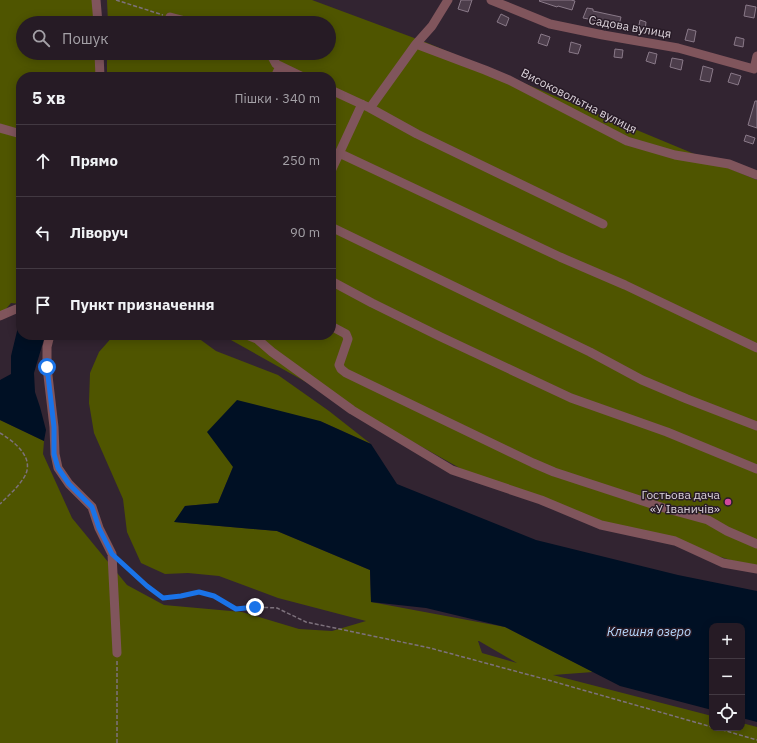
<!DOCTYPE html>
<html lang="uk">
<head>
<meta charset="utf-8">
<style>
	:root { --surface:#261b25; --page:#322832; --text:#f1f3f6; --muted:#a4a1a7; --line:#423942 }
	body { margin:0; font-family:"IBM Plex Sans",sans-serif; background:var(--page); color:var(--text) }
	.controls { position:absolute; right:12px; bottom:12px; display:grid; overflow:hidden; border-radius:8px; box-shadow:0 2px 10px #0003 }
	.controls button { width:36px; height:36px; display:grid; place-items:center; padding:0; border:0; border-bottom:1px solid var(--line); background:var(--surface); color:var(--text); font:20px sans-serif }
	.stop { position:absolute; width:12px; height:12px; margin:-9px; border:3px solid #1a73e8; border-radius:50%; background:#fff }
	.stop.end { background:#1a73e8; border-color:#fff; box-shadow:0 1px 4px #0008 }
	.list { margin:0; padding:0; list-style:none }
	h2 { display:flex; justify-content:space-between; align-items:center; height:52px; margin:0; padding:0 16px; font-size:17px }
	h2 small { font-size:13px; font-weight:400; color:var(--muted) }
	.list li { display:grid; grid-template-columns:26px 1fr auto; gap:12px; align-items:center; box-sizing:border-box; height:72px; padding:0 16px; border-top:1px solid var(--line) }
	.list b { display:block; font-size:15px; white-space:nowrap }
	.list em { font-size:13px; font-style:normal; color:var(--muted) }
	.icon { flex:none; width:22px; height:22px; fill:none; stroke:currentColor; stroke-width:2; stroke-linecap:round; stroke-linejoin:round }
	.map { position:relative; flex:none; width:757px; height:743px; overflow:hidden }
	.search { position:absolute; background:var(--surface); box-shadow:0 2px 10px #0003; left:16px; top:16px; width:320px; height:44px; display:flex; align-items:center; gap:10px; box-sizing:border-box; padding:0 14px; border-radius:22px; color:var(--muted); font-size:15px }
	.panel { position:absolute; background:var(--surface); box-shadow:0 2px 10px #0003; left:16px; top:72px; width:320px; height:268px; border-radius:16px }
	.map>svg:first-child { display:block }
</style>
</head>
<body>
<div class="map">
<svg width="757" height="743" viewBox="0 0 757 743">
	<rect width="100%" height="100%" fill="#322431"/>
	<path fill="#4f5500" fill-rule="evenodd" d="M0,0H95L96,23H23V53H97V77H21V304L11,303L0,316Z
		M107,0H312L425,42L757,180V568L499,490L222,335H331V77H107V53H329V23H108Z
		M114,335H194L216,351L278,375L329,411L371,444L320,421L233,467L218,503L185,506L175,522L277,531L370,570L371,602L505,627L593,672L553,675L712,716V728H742V723L757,727V743H0V420L44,441L43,454L72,518L127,585L164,605L242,612L299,629L332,631L366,621L278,598L219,576L188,573L165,574L141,563L127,532L123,499L94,433L89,403L90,373L99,352ZM478,641H479L517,663L482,653Z"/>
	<path fill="#001024" d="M21,326V335H43L44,339L34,373L35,392L40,407L46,430L44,441L0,420V380L11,374V356L18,327Z
		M237,400L320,421L371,444L397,484L536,540L678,575L757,591V722L742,718V626H712V710L620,686L505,627L426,608L371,602L370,570L277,531L174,522L185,506L218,503L233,467L207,432Z"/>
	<path fill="#4c3d4b" stroke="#897988" d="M461,0H472L468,12L458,9Z
		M540,0H571L575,1L572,10L558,6L557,7L539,1Z
		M746,5L756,7L754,18L744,16Z
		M587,8L593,9V11L621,17L619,25L583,18Z
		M501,14L509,18L506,26L497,22Z
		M640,20L646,22L645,31L638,30Z
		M688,29L696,31L694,42L685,40Z
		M541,34L550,37L547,46L538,43Z
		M736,37L744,39L743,47L734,45Z
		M571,42L581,45L578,54L569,52Z
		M615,49L623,50L622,58L614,57Z
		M649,52L657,54L655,64L646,61Z
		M672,58L683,60L681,70L670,67Z
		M703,66L713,69L710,82L700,80Z
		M731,73L741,76L738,85L728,82Z
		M755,101H757V128L748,125Z
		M746,135L755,138L753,144L744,141Z"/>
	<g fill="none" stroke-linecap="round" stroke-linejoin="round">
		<path stroke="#7d717c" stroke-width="1.5" stroke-dasharray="4 2" stroke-linecap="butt" d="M116,0L163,15
			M0,433C15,442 37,459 23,479C17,488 8,496 0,504
			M120,562L147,587L163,598L181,596L199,592L213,596L236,609L255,607L277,608L306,622L430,648L548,680L712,727
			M716,728L757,740
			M117,743V661"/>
		<path stroke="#80555c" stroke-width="9" d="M96,0L98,23
			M491,0L550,24L603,35L678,48L754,69L757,56
			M170,17L193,23
			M416,44L461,61L485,70L509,80L627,141L675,155L729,164L757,175
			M99,53L100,77
			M270,53L276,64L303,77
			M275,77L280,66
			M331,90L370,108L417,134L603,224
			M370,108L416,44L432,26L448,0
			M0,128L21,134
			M339,153L560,257L625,285L757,348
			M331,171L362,104
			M331,227L590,352L642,380L687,399L757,426
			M331,281L372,303L441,337L571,398L667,432L757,469
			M0,316L16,309H21
			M331,326L346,334L348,339L339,365L341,369L346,373L533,463L554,472L664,508L708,520L727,531L757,544
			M50,335L47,347V367L54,427L55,454L58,468L69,484L92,507L99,528L112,554L117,653
			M247,335L257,339L272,352L352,410L452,470L541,500L601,525L675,541L723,563L757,569"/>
	</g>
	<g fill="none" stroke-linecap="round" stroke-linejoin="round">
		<path stroke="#1a73e8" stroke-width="5" d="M47,367L54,427V454L58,468L69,484L92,507L99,528L112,554L147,586L163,598L181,596L199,592L214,596L236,609L255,607"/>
	</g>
	<circle fill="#d1479c" stroke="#281b27" stroke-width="1.5" cx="728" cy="502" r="4"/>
	<g text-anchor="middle" stroke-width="3" stroke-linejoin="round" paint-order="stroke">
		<g font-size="12" fill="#dad1d9" stroke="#281b27">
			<text transform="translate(630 27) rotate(10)" y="4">Садова вулиця</text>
			<text transform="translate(579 101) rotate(27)" y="4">Високовольтна вулиця</text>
		</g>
		<g font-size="12" fill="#dad1d9" stroke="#281b27" text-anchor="end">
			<text x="720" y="499">Гостьова дача<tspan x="720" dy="14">«У Іваничів»</tspan></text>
		</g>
		<g font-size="13" font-style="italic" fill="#b4d7fc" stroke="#281b27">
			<text x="649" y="636">Клешня озеро</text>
		</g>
	</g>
</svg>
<div class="controls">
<button>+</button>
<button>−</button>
<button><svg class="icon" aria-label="locate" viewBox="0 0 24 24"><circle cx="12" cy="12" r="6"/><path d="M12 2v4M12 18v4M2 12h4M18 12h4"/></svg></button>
</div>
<div class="stop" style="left:47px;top:367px"></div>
<div class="stop end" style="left:255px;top:607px"></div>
<div class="search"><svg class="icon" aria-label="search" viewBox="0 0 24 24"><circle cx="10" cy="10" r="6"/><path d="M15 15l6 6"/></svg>Пошук</div>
<section class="panel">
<h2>5 хв<small>Пішки · 340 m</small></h2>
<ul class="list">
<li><svg class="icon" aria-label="ahead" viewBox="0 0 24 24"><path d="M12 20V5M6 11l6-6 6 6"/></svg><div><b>Прямо</b></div><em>250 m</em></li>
<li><svg class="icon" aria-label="left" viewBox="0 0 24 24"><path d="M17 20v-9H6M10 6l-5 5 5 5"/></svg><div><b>Ліворуч</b></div><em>90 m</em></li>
<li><svg class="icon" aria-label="arrive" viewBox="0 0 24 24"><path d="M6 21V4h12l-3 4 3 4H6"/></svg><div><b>Пункт призначення</b></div></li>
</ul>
</section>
</div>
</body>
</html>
